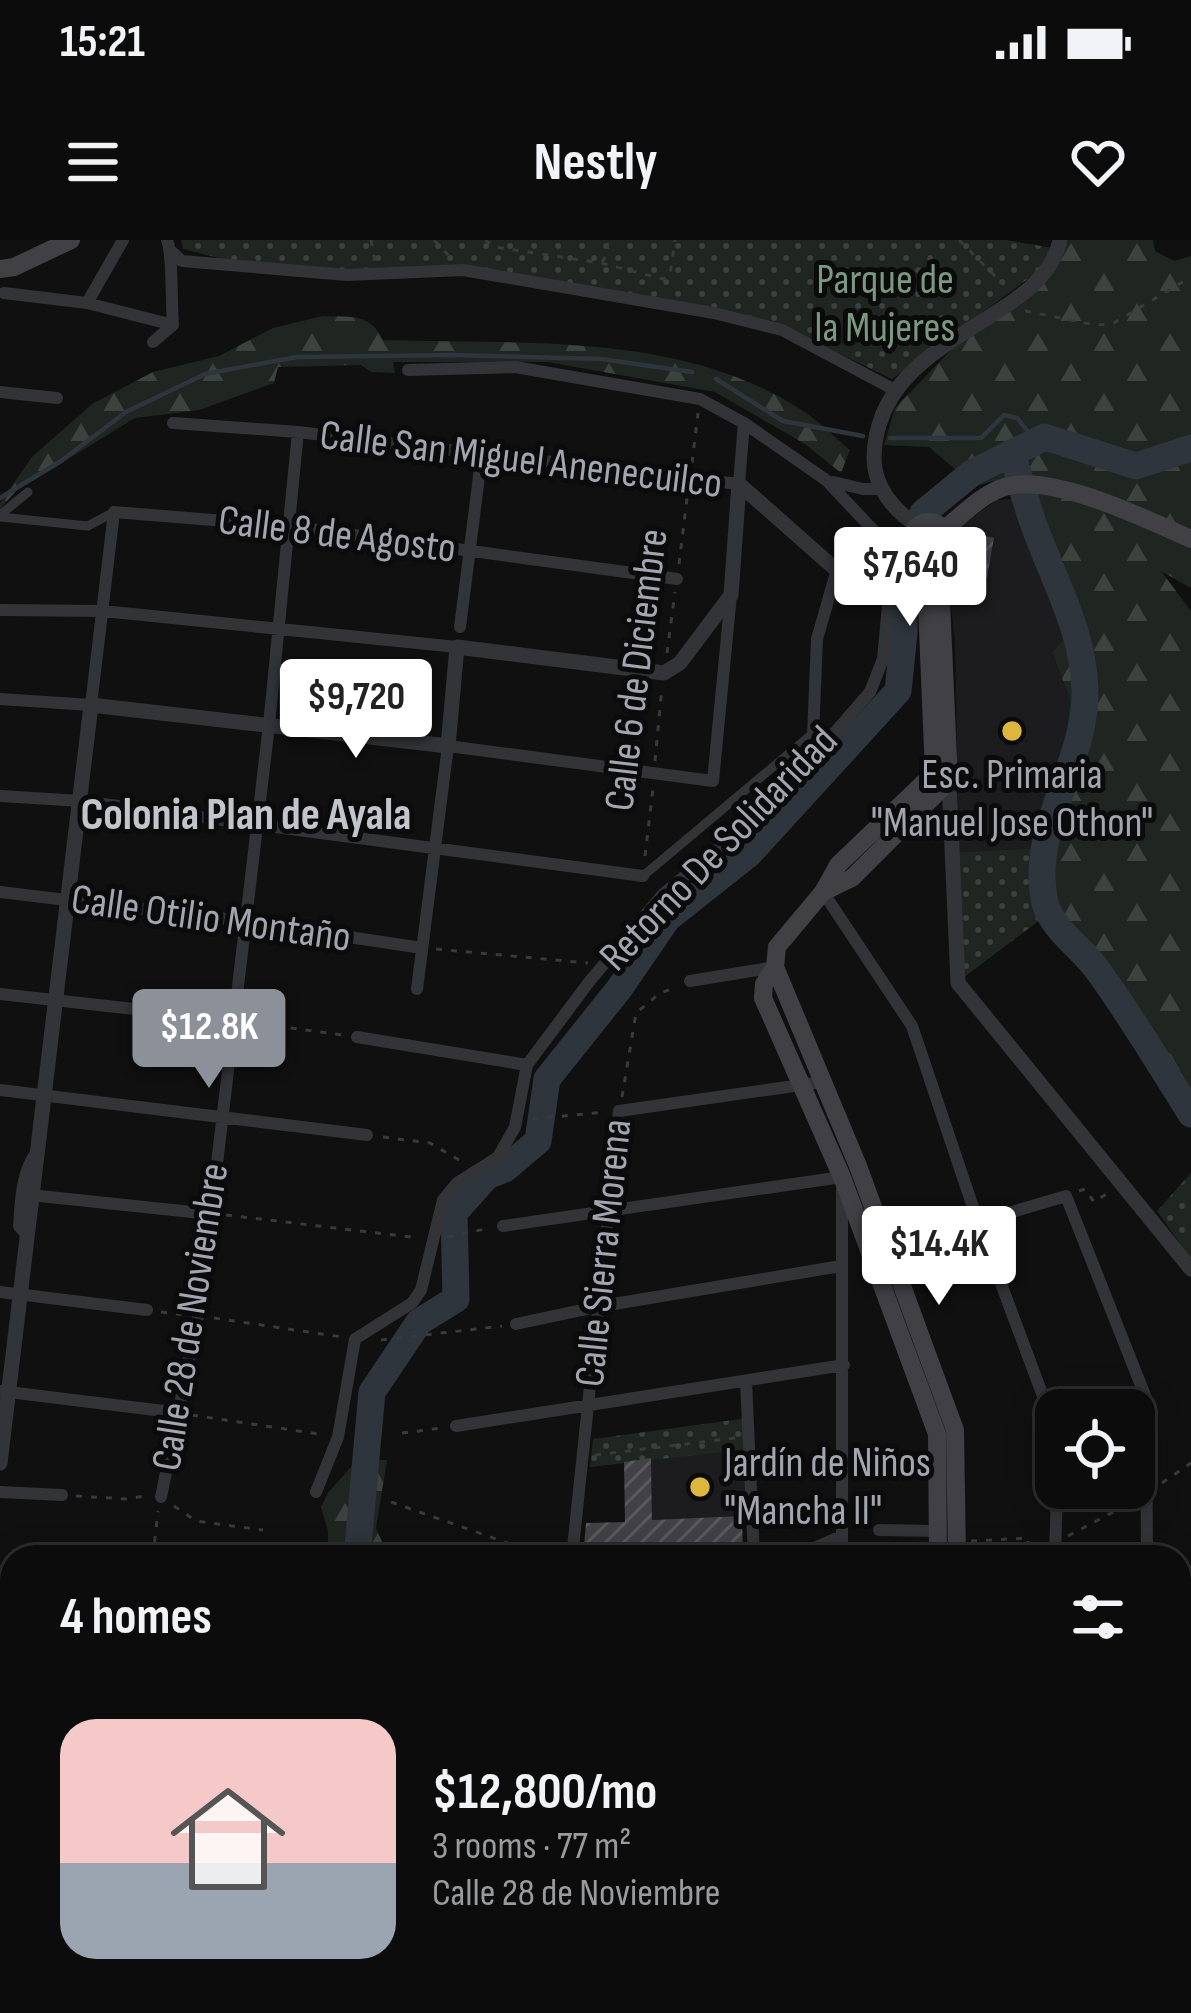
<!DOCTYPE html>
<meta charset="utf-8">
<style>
body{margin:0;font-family:"Sofia Sans Condensed",sans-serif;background:#1a1a1b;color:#f1f3f6;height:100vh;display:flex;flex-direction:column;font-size:45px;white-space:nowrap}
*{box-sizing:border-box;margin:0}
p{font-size:39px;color:#9a9b9d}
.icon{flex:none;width:66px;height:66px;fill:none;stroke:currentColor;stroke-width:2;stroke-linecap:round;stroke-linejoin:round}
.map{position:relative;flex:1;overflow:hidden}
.panel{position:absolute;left:0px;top:1305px;width:1191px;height:468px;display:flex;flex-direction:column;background:#0c0c0d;border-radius:36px 36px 0 0;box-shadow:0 6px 30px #0003,0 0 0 3px #2c2c2e}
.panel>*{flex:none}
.controls{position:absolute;left:1035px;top:1149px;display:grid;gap:24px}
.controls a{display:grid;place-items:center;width:120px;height:120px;border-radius:24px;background:#0c0c0d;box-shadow:0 6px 30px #0003,0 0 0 3px #2c2c2e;font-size:60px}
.price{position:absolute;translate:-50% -102px;padding:0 27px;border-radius:12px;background:#fff;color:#222;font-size:39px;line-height:78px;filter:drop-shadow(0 3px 6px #0008)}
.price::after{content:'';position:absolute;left:50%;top:72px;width:36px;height:27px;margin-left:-18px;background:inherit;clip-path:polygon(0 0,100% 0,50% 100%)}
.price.active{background:#8c9099;color:#fff}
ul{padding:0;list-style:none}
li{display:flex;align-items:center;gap:36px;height:300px;padding:0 60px}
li+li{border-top:3px solid #2c2c2e}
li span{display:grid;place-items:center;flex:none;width:336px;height:240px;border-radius:36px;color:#555}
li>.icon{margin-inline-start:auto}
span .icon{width:144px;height:144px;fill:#fffc;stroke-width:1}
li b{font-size:51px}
h2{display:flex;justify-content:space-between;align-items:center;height:144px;padding:0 60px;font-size:51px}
.status{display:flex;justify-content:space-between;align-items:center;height:84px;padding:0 60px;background:#0c0c0d;direction:ltr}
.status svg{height:33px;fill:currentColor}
header{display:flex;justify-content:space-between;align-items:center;height:156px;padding:0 60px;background:#0c0c0d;font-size:54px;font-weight:700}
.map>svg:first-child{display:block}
</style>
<div class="status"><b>15:21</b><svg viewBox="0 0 49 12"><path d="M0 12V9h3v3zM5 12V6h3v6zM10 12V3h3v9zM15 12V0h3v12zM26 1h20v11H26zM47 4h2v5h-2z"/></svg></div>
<header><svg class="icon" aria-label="menu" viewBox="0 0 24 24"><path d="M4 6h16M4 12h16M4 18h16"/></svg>Nestly<svg class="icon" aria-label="heart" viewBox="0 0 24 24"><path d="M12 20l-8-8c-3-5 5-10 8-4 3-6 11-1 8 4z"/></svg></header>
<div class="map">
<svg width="1191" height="1773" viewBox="0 0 1191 1773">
<defs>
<pattern id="grass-tufts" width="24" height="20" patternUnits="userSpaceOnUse" patternTransform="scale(3)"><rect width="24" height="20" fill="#1f2520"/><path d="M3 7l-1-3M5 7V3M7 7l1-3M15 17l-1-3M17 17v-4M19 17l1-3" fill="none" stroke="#3c423e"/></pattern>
<pattern id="forest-firs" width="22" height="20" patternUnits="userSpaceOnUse" patternTransform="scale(3)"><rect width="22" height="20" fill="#1f2520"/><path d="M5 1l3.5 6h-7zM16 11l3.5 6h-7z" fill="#3c423e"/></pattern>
<pattern id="park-dots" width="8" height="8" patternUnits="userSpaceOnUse" patternTransform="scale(3)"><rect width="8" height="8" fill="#1f2520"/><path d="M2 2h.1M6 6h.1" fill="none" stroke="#3c423e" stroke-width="1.8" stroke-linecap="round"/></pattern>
<pattern id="building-hatch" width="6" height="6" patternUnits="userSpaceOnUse" patternTransform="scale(3)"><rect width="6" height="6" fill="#424246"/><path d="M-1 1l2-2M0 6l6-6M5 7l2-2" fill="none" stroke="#5a5a5e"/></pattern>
</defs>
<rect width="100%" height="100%" fill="#101011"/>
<path fill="#1c1c1e" d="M1014 259 1063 399 1052 414 1070 459 1065 523 1042 608 959 612 955 402 947 327 987 337 994 299 956 289 997 260Z
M749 1209 750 1276 652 1280 651 1218Z
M536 1761H645L639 1773H535Z"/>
<path fill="url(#grass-tufts)" d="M12 1388V1476L0 1472V1401H5Z"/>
<path fill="url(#forest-firs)" d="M1065 0H1153L1155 11 1174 21 1191 16V348L1161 331 1191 371V874L1098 731 1049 673 1045 660 1042 608 1065 523 1070 459 1052 413 1063 399 1014 259 1025 256 1018 235 975 246 929 207 884 205 895 168 951 110 1012 66Z
M323 76C351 77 370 73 383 100 522 105 678 91 800 169 818 180 834 197 850 210L841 233 805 204 715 152 548 122H393L395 133 371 132 361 125 278 127 274 143 199 170 135 178 16 251 0 269V263L32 217 92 164 153 132 219 116 273 88Z
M357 1220H387L376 1288 384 1306 382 1317H328V1291L321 1267 328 1253Z
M266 1761H320L313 1773H259Z"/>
<path fill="url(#park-dots)" d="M181 0H1006L1059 9 1032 36 892 139 793 91 465 26 330 31 231 21 183 9Z
M1042 608 1049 673 963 738 959 612Z
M1191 933V1019L1157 971Z
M748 1178 749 1209 590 1227 593 1199Z
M867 1761H963L966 1773H870Z"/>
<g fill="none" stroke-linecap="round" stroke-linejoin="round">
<path stroke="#2f353c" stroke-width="4.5" d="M716 139 783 181 863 196
M890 198H981L1004 175 1017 178 1036 202
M0 258 61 221 126 172 205 134 297 117 452 115 601 119 692 132"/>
<path stroke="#2f353c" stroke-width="27" d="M1191 208 1136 226 1045 197 1012 213C1021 242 1028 273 1040 301 1059 350 1083 395 1085 449 1087 524 1028 588 1045 663 1051 687 1081 708 1096 728 1130 774 1160 825 1191 874
M923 273 972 233 1012 213
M357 1317 372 1152 419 1082 456 1059 454 973 487 936 505 929 538 901 547 839 619 749 667 679 749 614 898 451 904 393V317
M270 1773 277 1761"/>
</g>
<path fill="url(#building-hatch)" d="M963 291 994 298 987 338 953 328V299Z
M651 1218 652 1280 742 1276 743 1317H583L586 1283 625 1282 624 1222Z"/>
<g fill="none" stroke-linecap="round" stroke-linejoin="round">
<path stroke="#393a3e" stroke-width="3" stroke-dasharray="6 9" stroke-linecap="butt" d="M371 0 375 22
M434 0 449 16
M485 0 495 7 601 23 663 39 670 35 675 0
M959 0 1004 45
M602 22 608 13 607 0
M1025 71 1095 85 1112 84 1191 37
M692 223 698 173
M679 324 688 250
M667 413 675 352
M655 521 662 447
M645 616 653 548
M436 709 588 723
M246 782 343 795
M622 857 636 773 660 753 677 747
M532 879 606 872
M383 897 430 903 464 923
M1079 951 1085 949 1094 962 1108 953
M226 975 419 998
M447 997 490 988
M907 1010 965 987
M161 1072 187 1075
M214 1078 342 1097
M381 1100 502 1086
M192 1175 325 1195
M402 1193 442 1188
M595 1215 735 1198
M1162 1243 1191 1223
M76 1256 127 1259 150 1255
M391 1262 547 1317
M174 1266 196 1281 263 1290
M1068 1296 1134 1261
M971 1301 1028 1298V1306L1043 1305
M131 1317 152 1304
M153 1317 158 1271
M0 1345 12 1348
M372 1761 402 1773
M987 1761 1017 1773
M80 1767 137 1773"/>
<path stroke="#333438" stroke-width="9" d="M0 275 28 252
M0 277 88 286 114 272
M643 636 811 495"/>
<path stroke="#333438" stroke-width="12" d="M172 12 182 21 347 35 463 30 714 73 782 90 893 149
M4 53 87 63 173 85
M87 63 123 0
M153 102 173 85C171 64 173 14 167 0
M0 152 57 158
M173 183 298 192 739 244 744 183
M833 242 863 249H883
M0 370 103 371 457 407
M460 387 482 213
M0 459 91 465 114 272 288 286 677 339
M812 519 817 399 836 333
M0 556 81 561 643 636
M0 652 243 681 422 708
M823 652 912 786 978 982 1056 1191
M690 741 775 727
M417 749 448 506 713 541 731 355
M0 754 232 780
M357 797 527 825
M0 850 367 895
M30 955 211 974
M978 982 1066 956 1146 1158 1147 1317
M503 986 842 937V1317
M26 994 19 986C21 960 21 934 36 913
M0 1052 147 1070
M516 1084 596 1067 841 1026
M746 1141 754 1317
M0 1151 180 1173
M456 1186 844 1125
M0 1252 62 1255
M316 1252 338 1197 355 1099 412 1063 421 1050 443 960 457 943 498 917 515 887 527 825 589 742 663 654 739 591 812 519 870 452 883 419 893 311 826 240 744 183 700 159 515 127 408 130
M161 1257 198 1076 211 974 269 485 298 192
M879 1290 938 1291
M876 1309 938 1308
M572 1317 619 871 822 842
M793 1317 842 1296
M1055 1317 1057 1248
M0 1564H12
M1179 1570 1191 1572
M0 1661 12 1662
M1179 1712 1191 1687
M0 1760 66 1765
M763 1761 771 1773
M862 1761 866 1773
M968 1761 970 1773
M522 1773 524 1761
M682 1773 690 1761
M1060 1773 1065 1761
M1150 1773 1155 1761"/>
<path stroke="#333438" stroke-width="15" d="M739 244 842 335 911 302
M918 286C894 271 874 247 874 218 876 93 1043 86 1060 0
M942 537 949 541 958 743 1191 1029
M0 1223 91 465 448 506 457 407 664 433 680 423 731 355 739 244
M808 1773 816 1761"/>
<path stroke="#404045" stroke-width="18" d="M0 29 14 27 71 0
M911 300a18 18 0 1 1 36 0a18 18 0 1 1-36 0Z
M945 289C963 274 984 252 1008 246 1056 235 1146 279 1191 299
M925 319 934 533 838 625 823 652 777 707 775 727 764 744 763 758 842 937 937 1194 938 1317
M823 652 852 638 949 541 939 316
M775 727 858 926 955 1190 957 1317"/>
</g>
<g fill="#dcb63d" stroke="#0b0b0c" stroke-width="4.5">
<circle cx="1012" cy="491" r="12"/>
<circle cx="700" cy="1247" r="12"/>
</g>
<g text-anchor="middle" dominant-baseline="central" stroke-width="10" stroke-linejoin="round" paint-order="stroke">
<g font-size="42" fill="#7b9980" stroke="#0b0b0c">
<text x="885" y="40">Parque de<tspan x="885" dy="48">la Mujeres</tspan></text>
</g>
<g font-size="42" fill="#a3a5b0" stroke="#0b0b0c">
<text transform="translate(521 220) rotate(7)">Calle San Miguel Anenecuilco</text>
<text transform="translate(337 295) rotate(7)">Calle 8 de Agosto</text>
<text transform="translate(637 430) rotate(-83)">Calle 6 de Diciembre</text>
<text transform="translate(719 609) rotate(-46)">Retorno De Solidaridad</text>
<text transform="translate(211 679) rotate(8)">Calle Otilio Montaño</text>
<text transform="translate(604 1013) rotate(-84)">Calle Sierra Morena</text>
<text transform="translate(191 1077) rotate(-81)">Calle 28 de Noviembre</text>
</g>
<g font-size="42" fill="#a3a5b0" stroke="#0b0b0c">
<text x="1012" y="535">Esc. Primaria<tspan x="1012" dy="48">"Manuel Jose Othon"</tspan></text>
<text x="724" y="1223" text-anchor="start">Jardín de Niños<tspan x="724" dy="48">"Mancha II"</tspan></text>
</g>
<g font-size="45" font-weight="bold" fill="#c3c5cd" stroke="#0b0b0c">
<text x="246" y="575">Colonia Plan de Ayala</text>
</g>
</g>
</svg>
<div class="controls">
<a><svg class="icon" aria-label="locate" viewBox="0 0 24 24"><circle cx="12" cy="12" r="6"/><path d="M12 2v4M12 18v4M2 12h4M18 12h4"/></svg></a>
</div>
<b class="price" style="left:910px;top:389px">$7,640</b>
<b class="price" style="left:356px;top:521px">$9,720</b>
<b class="price active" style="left:209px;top:851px">$12.8K</b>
<b class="price" style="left:939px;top:1068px">$14.4K</b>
<section class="panel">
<h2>4 homes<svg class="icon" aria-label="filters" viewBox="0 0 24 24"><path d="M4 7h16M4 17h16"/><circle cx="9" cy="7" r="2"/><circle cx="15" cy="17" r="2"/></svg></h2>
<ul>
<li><span style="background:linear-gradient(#f6c9c9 60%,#9aa5b1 0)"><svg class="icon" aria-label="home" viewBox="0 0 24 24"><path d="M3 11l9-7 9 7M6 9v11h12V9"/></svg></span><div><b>$12,800/mo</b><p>3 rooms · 77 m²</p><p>Calle 28 de Noviembre</p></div></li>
</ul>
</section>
</div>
